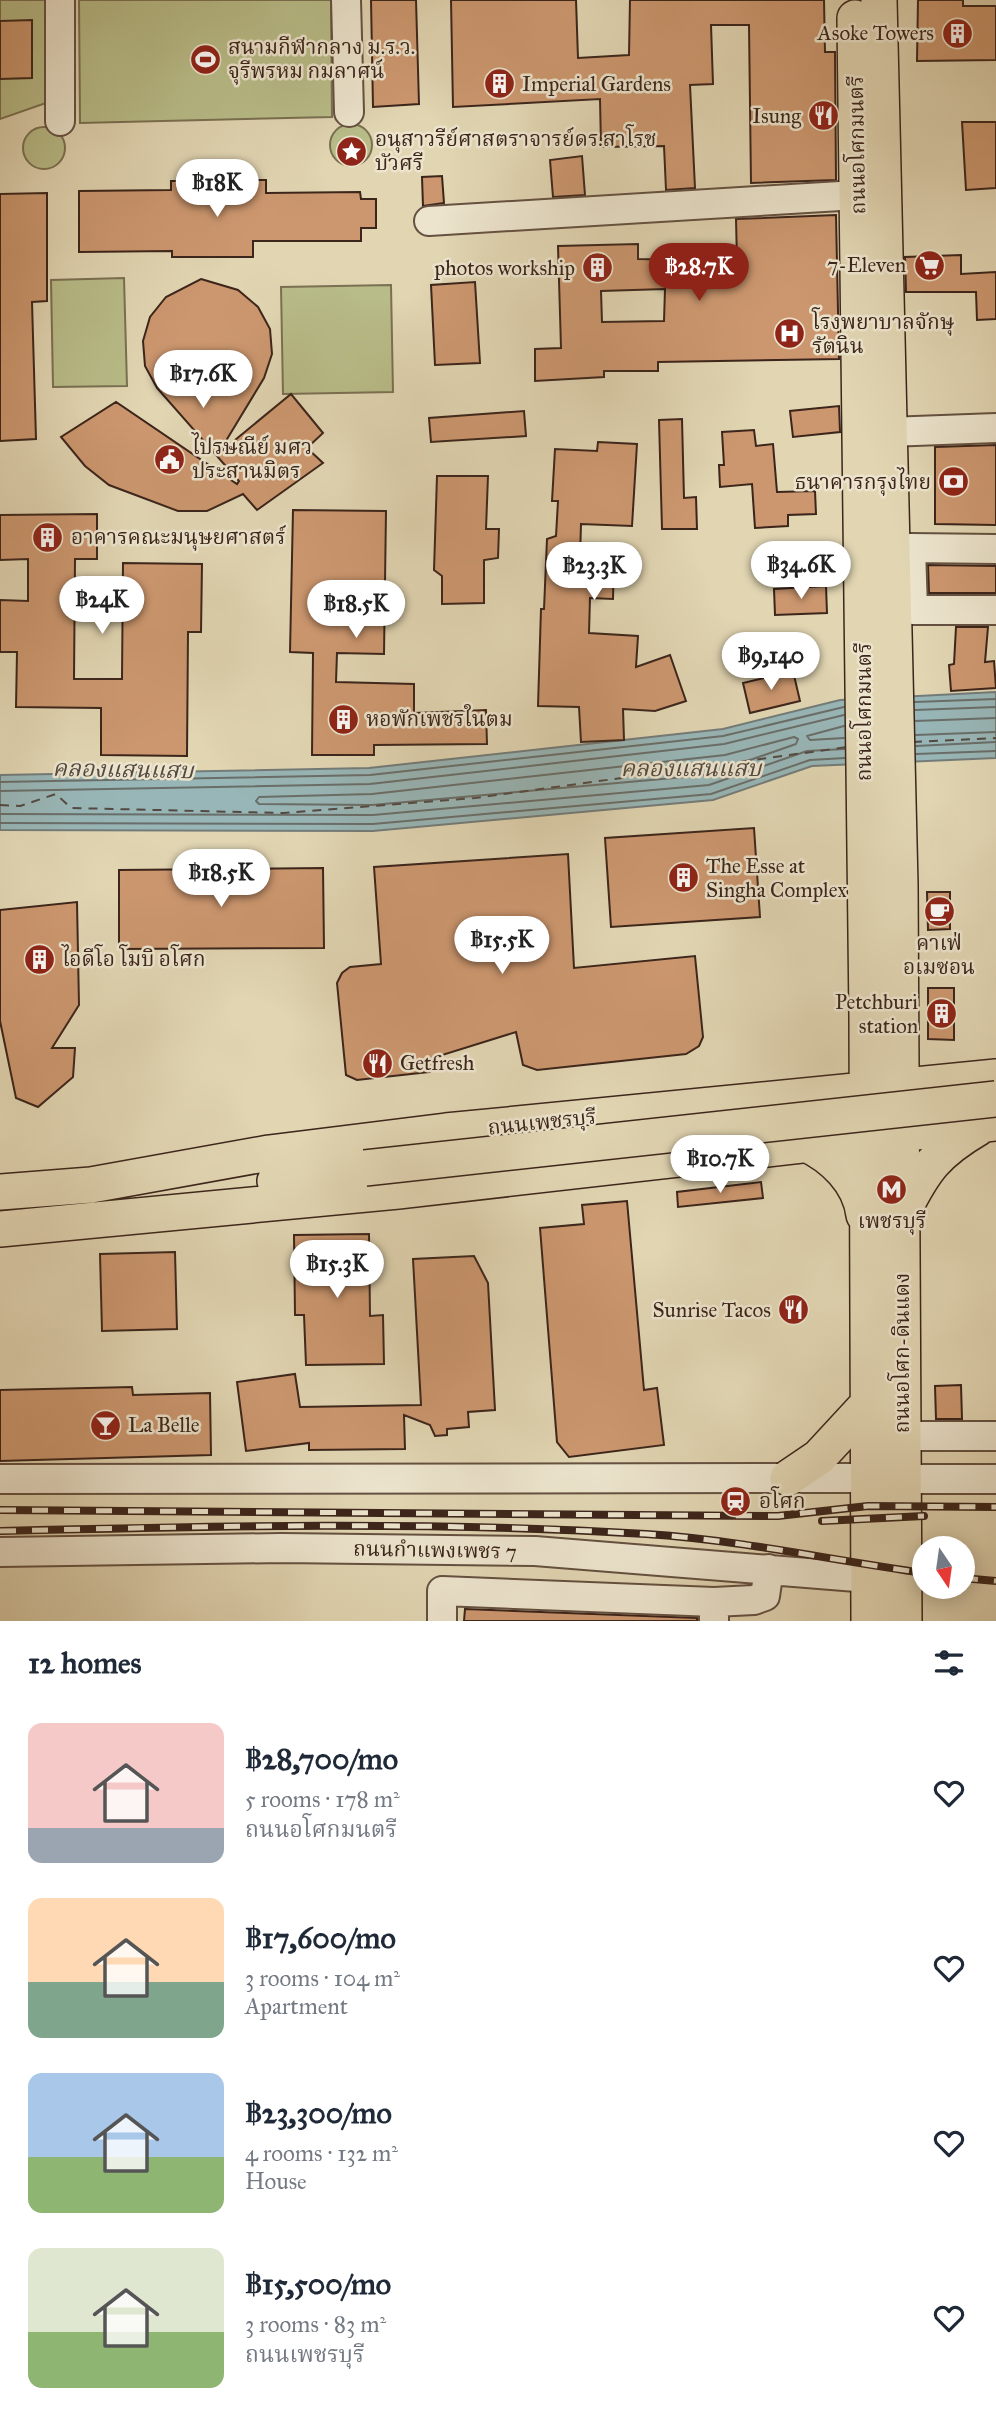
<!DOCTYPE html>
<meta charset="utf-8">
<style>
body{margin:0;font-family:"IM FELL Great Primer","Noto Serif Thai",serif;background:#f2f2f3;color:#1f2937;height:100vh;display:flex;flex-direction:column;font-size:26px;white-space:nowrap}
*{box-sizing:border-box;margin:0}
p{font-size:23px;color:#747a83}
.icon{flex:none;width:38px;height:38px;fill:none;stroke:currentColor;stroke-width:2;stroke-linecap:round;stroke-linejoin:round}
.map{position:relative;height:1621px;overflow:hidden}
.panel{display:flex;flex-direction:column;background:#fff;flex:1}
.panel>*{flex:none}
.needle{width:46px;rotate:167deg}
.controls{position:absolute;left:912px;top:1536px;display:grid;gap:14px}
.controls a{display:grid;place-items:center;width:63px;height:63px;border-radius:50%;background:#fff;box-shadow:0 4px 18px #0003;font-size:35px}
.price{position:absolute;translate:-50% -60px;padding:0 16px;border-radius:24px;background:#fff;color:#222;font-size:23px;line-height:46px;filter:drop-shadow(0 2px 4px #0008)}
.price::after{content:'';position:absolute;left:50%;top:42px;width:21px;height:16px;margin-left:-10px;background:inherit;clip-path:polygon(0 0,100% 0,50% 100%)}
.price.on{background:#8f2418;color:#fff}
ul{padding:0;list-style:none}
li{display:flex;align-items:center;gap:21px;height:175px;padding:0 28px}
li span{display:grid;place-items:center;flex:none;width:196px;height:140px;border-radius:14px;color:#555}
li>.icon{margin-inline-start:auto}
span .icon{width:84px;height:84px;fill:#fffc;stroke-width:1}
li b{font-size:30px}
h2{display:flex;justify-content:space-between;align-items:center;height:84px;padding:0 28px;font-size:30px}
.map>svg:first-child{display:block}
</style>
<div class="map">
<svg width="996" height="1621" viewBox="0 0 996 1621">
<rect width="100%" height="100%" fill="#e1d5b2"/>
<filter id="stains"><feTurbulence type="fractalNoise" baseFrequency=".00286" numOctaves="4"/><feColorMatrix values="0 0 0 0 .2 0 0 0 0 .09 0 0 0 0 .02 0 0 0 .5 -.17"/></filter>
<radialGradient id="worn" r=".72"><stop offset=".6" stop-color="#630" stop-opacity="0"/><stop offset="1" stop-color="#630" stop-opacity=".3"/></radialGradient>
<path fill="#b8bc88" stroke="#7a7052" stroke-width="2" d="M0 0H47L46 103 0 119Z
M79 0H331L332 117 80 123Z
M330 145a21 21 0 1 1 42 0a21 21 0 1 1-42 0Z
M23 148a21 21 0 1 1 42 0a21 21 0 1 1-42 0Z
M124 278 127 386 53 387 51 280Z
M391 285 393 392 283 394 281 287Z"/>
<path fill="#98b6b7" stroke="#737c79" stroke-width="2" d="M996 692V758L812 766 713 800 373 831 0 830V775L369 768 723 729 840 700Z"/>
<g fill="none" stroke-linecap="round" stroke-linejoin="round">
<path stroke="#6a6e69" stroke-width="2" d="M915 702 996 699
M915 710 996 707
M915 721 996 718
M844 726 807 736 810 740 844 738
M916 735 996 732
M794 737 798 739 796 744 707 775 372 805 259 804 256 801 259 797 372 794 725 755Z
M916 746 996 742
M916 754 996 751
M0 782 370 775 723 736 844 707
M0 791 370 784 724 744 844 715
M0 814 373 815 709 785 807 751 845 749
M0 823 373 824 711 794 810 760 845 758"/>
<path stroke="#534942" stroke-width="2" stroke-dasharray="9 7" stroke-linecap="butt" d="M913 742 996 738
M0 805 20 806 56 794 71 808 284 813 475 798 848 747"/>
</g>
<path fill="#cc976f" stroke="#3c251b" stroke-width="2" fill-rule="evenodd" d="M371 0H416L419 104 373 107Z
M451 0H576L578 58 629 55 630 0H824L825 52H835L836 180 751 183 749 25H711L713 84 690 85 695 188 666 190 664 146 601 147 600 99 453 107Z
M918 0H963V6H996V60L917 61Z
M32 20V78L0 79V21Z
M962 122H996V188L966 190Z
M582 156 585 195 553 197 550 160Z
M442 176 444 203 423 206 422 177Z
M238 180H266V193L360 192 361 199H376V228H361V241H253V257H172V251L79 252V191L171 190V181H208V190H238Z
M47 193V301L32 302 36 439 0 441V194Z
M836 215 839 359 658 362V371H604V377L535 381V349L561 348 558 246 638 244V259L737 261 736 219ZM665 289 664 321 602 322 601 291Z
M961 255V274L996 272V319L977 320 976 292H906L905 257Z
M201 279 238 290 258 307 270 329 272 354 264 378 218 454 291 394 323 433 307 448 323 463 257 510 243 494 207 511H178L109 485 85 466 61 437 116 402 237 484 239 481 157 388 145 366 143 341 150 317 166 297Z
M475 282 480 363 435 365 431 285Z
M839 406 840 432 793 437 790 411Z
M524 411 526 436 431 442 429 418Z
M682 419 684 498 696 497 697 529H662L659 420Z
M754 430 756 446 773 444 777 492 815 491 816 514 788 515V526L755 528 752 484 720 487 719 465H724L722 432Z
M598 442 637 444 632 526 581 524 580 557 614 558 613 599 590 598 589 633 638 636 636 667 670 655 686 701 655 711 623 709 624 740 581 742 579 707 538 706 541 609H544L547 539 556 536 558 501H552L555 449 597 451Z
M996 445V525L935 524V447Z
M437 476H488L486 529H499L498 558 484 560V603L442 604V576L434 570Z
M293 510 386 511 384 654 337 653 336 682 414 684V713L486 710 487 744 374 745V755H312L313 653 290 652Z
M97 514V559H75L74 679H122L123 563 202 564 201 632H188L187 756 101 755V708L16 707 17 652H0V600L28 601V559L0 560V515Z
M928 565 996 566V593H929Z
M826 586 827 613 775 615 774 589Z
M956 627H988L985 662 994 661 996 688 951 691 949 665 954 664Z
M793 671 800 701 750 713 743 683Z
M754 828 760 917 611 927 605 838Z
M568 854 574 968 695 956 703 1037 699 1046 686 1054 537 1070 523 1065 516 1032 442 1055 436 1068 429 1072 357 1080 346 1075 337 983 342 973 350 967 381 964 374 867Z
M323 868 324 948 119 949V870Z
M927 892H950V929L928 930Z
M77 902 79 1005 52 1048H75L73 1077 38 1107 16 1098 0 1021V910Z
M928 988H954V1040L928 1039Z
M761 1182 763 1198 678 1207 677 1192Z
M627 1201 644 1390 657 1388 664 1445 569 1457 557 1442 540 1228 584 1224 582 1205Z
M369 1234 370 1316 383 1315 384 1364 306 1365 304 1315H295L294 1235Z
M175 1252 177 1329 102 1331 100 1254Z
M474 1256 488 1283 495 1410 468 1412 469 1427 447 1429V1435L435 1436 430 1425 404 1415 405 1449 309 1450V1443L246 1451 237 1382 295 1374 300 1407 421 1405 413 1259Z
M961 1385 962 1419H936L935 1386Z
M132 1387 133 1395 210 1393 211 1455 0 1461V1390Z
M465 1609 697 1618V1621H464Z"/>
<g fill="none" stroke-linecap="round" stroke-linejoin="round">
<defs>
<path id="minor" d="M346 0 349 112
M60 121V0
M429 221 857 195
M888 432 996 428
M891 548H911L913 610H996
M911 548 996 549
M902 1436H996
M0 1479 867 1478
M902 1479H996
M0 1552 281 1548 535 1551 869 1578
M442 1621V1591L714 1602
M714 1621V1602L754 1600 765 1596 769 1569"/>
<path id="major" d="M879 0 900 885 904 1621
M855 18 867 1017 869 1621
M804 1143C833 1156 860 1182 864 1215
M275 1181 365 1168
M0 1192 91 1185 269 1153 446 1131 996 1077
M903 1212C924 1169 937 1152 978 1128
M0 1229 398 1191 996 1123
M788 1478 819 1457 868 1404"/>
</defs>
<use href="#minor" stroke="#655141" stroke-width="32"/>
<use href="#major" stroke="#3c251b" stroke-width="38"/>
<use href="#minor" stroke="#ece4cd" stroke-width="28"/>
<use href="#major" stroke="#e1d5b2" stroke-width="35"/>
<defs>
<path id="rail" d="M0 1510 778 1516 868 1506 996 1507
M822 1521 924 1516
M0 1531C216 1526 431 1521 646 1534 740 1540 831 1560 924 1573
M962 1578 996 1581"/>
</defs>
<use href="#rail" stroke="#3c251b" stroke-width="8"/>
<use href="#rail" stroke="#ece4cd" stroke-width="5" stroke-dasharray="16" stroke-linecap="butt"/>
<defs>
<path id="major-bridge" d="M365 1168 996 1099"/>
</defs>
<use href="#major-bridge" stroke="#3c251b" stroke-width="38" stroke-linecap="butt"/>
<use href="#major-bridge" stroke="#e1d5b2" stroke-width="35"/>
</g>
<defs>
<symbol id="building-disc" viewBox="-11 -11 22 22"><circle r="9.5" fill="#8f2418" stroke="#ece4cd"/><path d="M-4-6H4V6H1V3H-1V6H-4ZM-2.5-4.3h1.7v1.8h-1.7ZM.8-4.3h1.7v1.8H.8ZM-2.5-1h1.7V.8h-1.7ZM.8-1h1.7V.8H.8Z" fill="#fff"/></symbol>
<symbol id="stadium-disc" viewBox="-11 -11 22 22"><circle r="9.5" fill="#8f2418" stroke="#ece4cd"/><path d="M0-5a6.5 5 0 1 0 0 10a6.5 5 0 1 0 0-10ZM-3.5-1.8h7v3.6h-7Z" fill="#fff"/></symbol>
<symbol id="restaurant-disc" viewBox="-11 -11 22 22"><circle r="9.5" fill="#8f2418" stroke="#ece4cd"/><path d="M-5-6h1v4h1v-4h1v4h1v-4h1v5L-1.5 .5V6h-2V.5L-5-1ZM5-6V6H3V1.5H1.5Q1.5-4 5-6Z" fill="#fff"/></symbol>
<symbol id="sight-disc" viewBox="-11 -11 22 22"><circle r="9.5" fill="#8f2418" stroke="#ece4cd"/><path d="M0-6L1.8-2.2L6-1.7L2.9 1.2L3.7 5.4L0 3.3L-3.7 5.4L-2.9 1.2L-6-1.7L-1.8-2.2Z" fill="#fff"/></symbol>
<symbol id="supermarket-disc" viewBox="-11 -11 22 22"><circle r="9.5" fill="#8f2418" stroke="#ece4cd"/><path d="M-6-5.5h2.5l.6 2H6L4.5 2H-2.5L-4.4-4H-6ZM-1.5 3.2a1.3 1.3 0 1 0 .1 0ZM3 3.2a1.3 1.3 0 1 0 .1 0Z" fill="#fff"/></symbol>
<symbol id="hospital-disc" viewBox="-11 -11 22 22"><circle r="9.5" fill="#8f2418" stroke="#ece4cd"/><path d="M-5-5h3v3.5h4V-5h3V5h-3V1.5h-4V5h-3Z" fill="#fff"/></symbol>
<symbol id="civic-disc" viewBox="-11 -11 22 22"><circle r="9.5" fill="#8f2418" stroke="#ece4cd"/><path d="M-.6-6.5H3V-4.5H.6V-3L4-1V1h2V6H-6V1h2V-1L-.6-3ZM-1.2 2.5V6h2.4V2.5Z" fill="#fff"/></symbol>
<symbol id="bank-disc" viewBox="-11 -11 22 22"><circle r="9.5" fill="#8f2418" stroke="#ece4cd"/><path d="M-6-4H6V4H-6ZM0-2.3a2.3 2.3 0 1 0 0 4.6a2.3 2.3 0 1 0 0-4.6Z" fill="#fff"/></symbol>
<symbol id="cafe-disc" viewBox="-11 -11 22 22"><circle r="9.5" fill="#8f2418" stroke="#ece4cd"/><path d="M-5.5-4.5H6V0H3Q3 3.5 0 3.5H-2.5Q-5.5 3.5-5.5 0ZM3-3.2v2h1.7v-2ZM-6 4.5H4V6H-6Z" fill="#fff"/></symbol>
<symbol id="metro-disc" viewBox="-11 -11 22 22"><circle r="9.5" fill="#8f2418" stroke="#ece4cd"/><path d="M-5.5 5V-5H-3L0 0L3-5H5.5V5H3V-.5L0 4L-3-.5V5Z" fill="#fff"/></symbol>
<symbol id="bar-disc" viewBox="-11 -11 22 22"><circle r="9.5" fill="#8f2418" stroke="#ece4cd"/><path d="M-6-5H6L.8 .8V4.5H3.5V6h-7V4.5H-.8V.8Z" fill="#fff"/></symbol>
<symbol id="station-disc" viewBox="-11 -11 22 22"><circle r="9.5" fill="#8f2418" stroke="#ece4cd"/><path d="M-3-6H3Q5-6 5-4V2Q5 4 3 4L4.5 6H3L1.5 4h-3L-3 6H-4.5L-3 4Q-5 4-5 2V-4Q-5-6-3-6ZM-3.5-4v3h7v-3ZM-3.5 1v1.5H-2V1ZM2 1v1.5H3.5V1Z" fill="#fff"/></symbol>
</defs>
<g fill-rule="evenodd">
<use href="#building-disc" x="940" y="16" width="35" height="35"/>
<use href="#stadium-disc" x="188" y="42" width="35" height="35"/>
<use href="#building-disc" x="482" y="66" width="35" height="35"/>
<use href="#restaurant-disc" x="806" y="98" width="35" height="35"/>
<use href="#sight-disc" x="334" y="134" width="35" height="35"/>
<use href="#supermarket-disc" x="912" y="248" width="35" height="35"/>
<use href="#building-disc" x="580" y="250" width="35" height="35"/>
<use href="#hospital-disc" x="772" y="316" width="35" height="35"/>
<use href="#civic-disc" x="152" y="442" width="35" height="35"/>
<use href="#bank-disc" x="936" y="464" width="35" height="35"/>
<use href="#building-disc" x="30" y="520" width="35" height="35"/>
<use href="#building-disc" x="326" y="702" width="35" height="35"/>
<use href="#building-disc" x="666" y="860" width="35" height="35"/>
<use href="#cafe-disc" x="922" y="894" width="35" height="35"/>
<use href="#building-disc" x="22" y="942" width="35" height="35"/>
<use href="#building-disc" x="924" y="996" width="35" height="35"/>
<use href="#restaurant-disc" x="360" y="1046" width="35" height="35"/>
<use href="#metro-disc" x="874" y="1172" width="35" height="35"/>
<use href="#restaurant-disc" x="776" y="1292" width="35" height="35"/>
<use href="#bar-disc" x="88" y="1408" width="35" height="35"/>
<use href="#station-disc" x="718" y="1484" width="35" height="35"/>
</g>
<g text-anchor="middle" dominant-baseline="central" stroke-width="5" stroke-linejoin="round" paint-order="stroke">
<g font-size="21" fill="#3c251b" stroke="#ece4cd" text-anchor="start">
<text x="934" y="33" text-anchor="end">Asoke Towers</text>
<text x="228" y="47">สนามกีฬากลาง ม.ร.ว.<tspan x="228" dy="24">จุรีพรหม กมลาศน์</tspan></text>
<text x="522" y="84">Imperial Gardens</text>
<text x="801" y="116" text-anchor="end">Isung</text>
<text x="375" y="139">อนุสาวรีย์ศาสตราจารย์ดร.สาโรช<tspan x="375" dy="24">บัวศรี</tspan></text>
<text x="906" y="265" text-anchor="end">7-Eleven</text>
<text x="575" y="268" text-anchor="end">photos workship</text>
<text x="812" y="322">โรงพยาบาลจักษุ<tspan x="812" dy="24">รัตนิน</tspan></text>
<text x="192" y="447">ไปรษณีย์ มศว<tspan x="192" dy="24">ประสานมิตร</tspan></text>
<text x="931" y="482" text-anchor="end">ธนาคารกรุงไทย</text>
<text x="71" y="537">อาคารคณะมนุษยศาสตร์</text>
<text x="366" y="719">หอพักเพชรในตม</text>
<text x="706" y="866">The Esse at<tspan x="706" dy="24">Singha Complex</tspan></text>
<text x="939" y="943" text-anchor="middle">คาเฟ่<tspan x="939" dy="24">อเมซอน</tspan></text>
<text x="62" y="959">ไอดีโอ โมบิ อโศก</text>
<text x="918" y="1002" text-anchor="end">Petchburi<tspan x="918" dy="24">station</tspan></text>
<text x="400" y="1063">Getfresh</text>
<text x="892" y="1221" text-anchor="middle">เพชรบุรี</text>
<text x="771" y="1310" text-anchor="end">Sunrise Tacos</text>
<text x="128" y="1425">La Belle</text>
<text x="759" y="1501">อโศก</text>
</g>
<g font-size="21" fill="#3c251b" stroke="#ece4cd">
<text transform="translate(857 145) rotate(-91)">ถนนอโศกมนตรี</text>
<text transform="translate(864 712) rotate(-90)">ถนนอโศกมนตรี</text>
<text transform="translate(542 1122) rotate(-6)">ถนนเพชรบุรี</text>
<text transform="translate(902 1353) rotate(-90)">ถนนอโศก-ดินแดง</text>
<text transform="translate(435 1550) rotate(1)">ถนนกำแพงเพชร 7</text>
</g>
<g font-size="23" font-style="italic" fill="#534942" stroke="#ece4cd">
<text x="691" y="768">คลองแสนแสบ</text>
<text transform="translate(123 769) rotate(1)">คลองแสนแสบ</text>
</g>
</g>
<rect width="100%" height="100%" filter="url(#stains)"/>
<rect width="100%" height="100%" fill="url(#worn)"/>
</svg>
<div class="controls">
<a><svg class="needle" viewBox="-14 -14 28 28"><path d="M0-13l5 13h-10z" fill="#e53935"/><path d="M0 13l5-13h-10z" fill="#747a83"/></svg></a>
</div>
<b class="price" style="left:217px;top:219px">฿18K</b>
<b class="price on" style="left:699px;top:303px">฿28.7K</b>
<b class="price" style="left:203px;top:410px">฿17.6K</b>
<b class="price" style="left:801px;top:601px">฿34.6K</b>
<b class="price" style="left:594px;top:602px">฿23.3K</b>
<b class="price" style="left:102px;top:636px">฿24K</b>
<b class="price" style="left:356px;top:640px">฿18.5K</b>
<b class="price" style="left:771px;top:692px">฿9,140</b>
<b class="price" style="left:221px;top:909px">฿18.5K</b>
<b class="price" style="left:502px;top:976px">฿15.5K</b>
<b class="price" style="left:720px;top:1195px">฿10.7K</b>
<b class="price" style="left:337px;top:1300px">฿15.3K</b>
</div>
<section class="panel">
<h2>12 homes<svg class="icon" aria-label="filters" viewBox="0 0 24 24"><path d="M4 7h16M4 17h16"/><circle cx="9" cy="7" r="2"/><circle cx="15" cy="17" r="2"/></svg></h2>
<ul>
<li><span style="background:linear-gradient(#f6c9c9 75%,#9aa5b1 0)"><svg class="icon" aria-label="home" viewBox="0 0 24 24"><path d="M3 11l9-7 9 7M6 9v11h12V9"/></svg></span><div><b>฿28,700/mo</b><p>5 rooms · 178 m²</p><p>ถนนอโศกมนตรี</p></div><svg class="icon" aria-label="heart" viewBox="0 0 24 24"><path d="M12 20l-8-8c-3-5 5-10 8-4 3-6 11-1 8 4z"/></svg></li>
<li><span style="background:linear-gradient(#ffd9b3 60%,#7fa58c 0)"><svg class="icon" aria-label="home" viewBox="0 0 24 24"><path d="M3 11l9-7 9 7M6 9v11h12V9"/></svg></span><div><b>฿17,600/mo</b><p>3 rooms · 104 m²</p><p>Apartment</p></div><svg class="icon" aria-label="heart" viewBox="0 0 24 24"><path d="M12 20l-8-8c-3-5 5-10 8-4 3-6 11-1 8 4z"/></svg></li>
<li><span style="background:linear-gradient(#a9c7e8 60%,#8fb573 0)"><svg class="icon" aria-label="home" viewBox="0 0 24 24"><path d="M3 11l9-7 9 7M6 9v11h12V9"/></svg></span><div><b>฿23,300/mo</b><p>4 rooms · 132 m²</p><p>House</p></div><svg class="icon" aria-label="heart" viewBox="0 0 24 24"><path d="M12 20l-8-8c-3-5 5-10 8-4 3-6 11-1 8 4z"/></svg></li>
<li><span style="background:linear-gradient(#dfe7d0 60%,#8fb573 0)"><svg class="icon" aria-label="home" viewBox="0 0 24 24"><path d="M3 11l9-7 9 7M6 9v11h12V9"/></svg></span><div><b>฿15,500/mo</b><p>3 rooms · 83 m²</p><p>ถนนเพชรบุรี</p></div><svg class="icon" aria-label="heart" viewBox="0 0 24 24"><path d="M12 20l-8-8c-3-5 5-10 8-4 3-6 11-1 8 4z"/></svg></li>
</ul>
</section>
